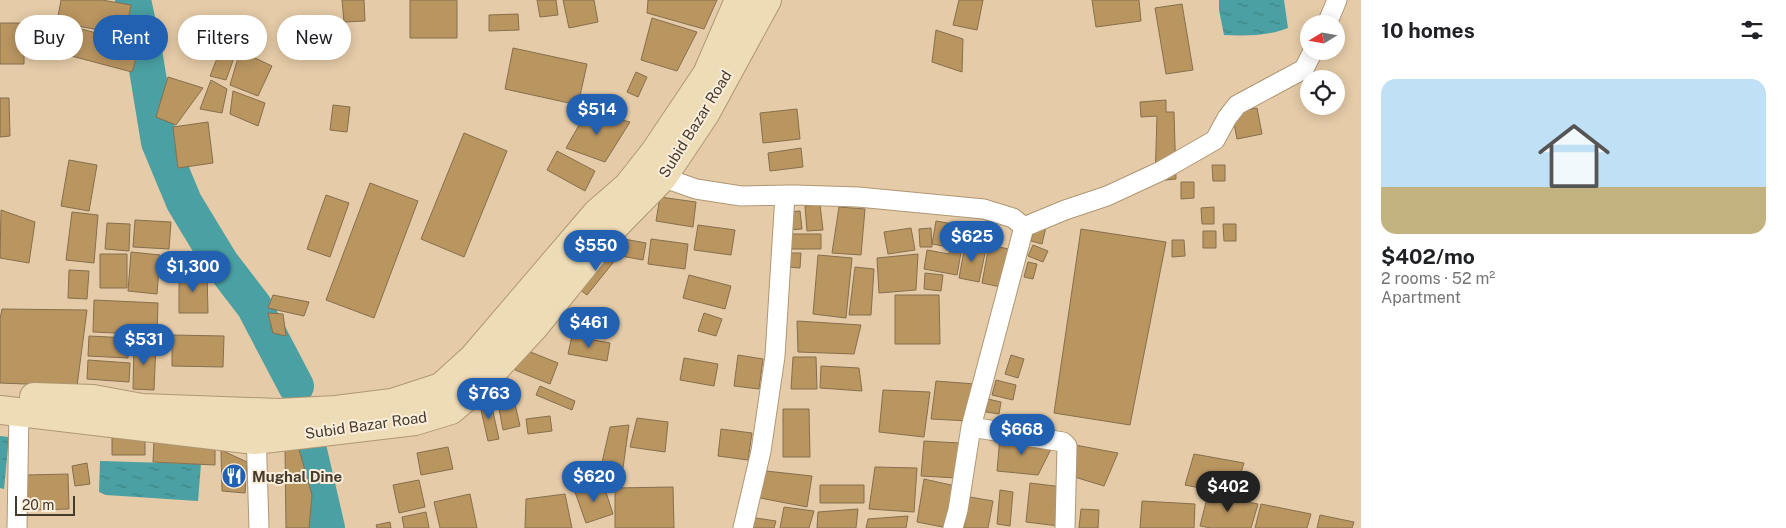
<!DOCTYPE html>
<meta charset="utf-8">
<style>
body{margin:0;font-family:"Public Sans",sans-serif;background:#f2f2f2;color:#202124;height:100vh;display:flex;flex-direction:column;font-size:19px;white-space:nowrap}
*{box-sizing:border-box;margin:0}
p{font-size:16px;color:#757577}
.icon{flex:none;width:28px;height:28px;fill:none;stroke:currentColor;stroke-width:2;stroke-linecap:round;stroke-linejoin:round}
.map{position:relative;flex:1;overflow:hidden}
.details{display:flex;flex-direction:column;background:#fff;width:425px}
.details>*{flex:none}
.hud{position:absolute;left:15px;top:15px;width:475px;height:45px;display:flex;gap:10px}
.needle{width:32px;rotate:259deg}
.controls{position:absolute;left:1300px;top:15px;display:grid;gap:10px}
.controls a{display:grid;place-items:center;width:45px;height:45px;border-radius:50%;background:#fff;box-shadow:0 2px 12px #0003;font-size:25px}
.scale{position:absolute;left:15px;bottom:12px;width:60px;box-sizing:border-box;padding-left:5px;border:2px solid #453b2c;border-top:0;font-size:14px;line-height:18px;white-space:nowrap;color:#453b2c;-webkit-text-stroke:4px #fbeedc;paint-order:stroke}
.price{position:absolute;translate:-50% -42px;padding:0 11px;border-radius:18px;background:#2260b2;color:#fff;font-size:16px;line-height:32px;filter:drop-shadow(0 1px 2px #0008)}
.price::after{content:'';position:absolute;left:50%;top:30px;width:15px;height:11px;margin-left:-8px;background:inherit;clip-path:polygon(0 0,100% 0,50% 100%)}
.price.active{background:#222;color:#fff}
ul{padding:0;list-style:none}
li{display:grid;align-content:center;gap:10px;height:265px;padding:0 20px}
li+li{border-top:1px solid #e0e0e0}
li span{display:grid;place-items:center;height:155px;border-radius:15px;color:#555}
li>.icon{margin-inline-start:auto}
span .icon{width:90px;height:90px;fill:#fffc;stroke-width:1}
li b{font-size:21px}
h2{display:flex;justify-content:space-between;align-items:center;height:60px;padding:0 20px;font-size:21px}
.pill{padding:0 18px;border-radius:22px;background:#fff;box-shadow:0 2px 12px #0003;font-size:18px;line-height:45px}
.pill.active{background:#2260b2;color:#fff}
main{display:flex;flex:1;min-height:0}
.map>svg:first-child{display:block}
</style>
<main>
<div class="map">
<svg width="1361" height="528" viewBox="0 0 1361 528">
<defs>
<pattern id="water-ripples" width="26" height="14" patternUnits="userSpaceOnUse" patternTransform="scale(1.25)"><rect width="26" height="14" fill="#4aa0a2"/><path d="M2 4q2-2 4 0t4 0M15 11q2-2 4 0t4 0" fill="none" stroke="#3f8484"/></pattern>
</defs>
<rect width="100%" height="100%" fill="#e5cba7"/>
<path fill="url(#water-ripples)" d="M1219 0H1284L1288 28C1268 36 1245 36 1224 35L1219 10Z
M0 436 9 437 4 489 0 488Z
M100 461 201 464 198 501 106 495 99 492Z"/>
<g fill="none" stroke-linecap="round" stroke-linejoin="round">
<path stroke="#4aa0a2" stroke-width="36" d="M133 0 144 51 159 142 184 202 221 263 254 306 296 386
M308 446 327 528"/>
</g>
<path fill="#b99560" stroke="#866f4e" d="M61 0H102L131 5 125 35 57 22Z
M342 0H364L365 21 344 22Z
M410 0H457V38H410Z
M537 0H556L558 15 540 17Z
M563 0H594L598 22 569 28Z
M648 0H717L704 29 647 13Z
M959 0H983L977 30 953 25Z
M1092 0H1139L1141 21 1096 27Z
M1182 4 1193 70 1166 74 1155 8Z
M518 14 519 30 489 31V15Z
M652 18 697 32 677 71 641 60Z
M0 23H24V64H0Z
M67 25 140 45 132 72 60 53Z
M936 30 963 39 962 72 932 62Z
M513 48 587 64 578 105 505 89Z
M220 51 235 55 226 80 210 76Z
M240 51 272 66 258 96 230 85Z
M636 72 647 77 638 97 627 92Z
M168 77 203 88 176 125 156 117Z
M211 80 227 89 222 113 200 109Z
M233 91 265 103 258 126 230 114Z
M0 98H9L10 136 0 137Z
M1166 100V112H1174L1176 179 1155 181 1157 116 1141 117 1140 102Z
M333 105 350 107 347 132 330 130Z
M1257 108 1262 134 1237 139 1232 113Z
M797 109 800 139 763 143 760 113Z
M587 111 630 122 605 162 566 148Z
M208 122 213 163 178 168 173 127Z
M464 133 507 151 464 257 421 239Z
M801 148 803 167 770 171 768 153Z
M557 151 595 171 585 191 547 170Z
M69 160 97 165 89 211 61 206Z
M1212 165H1225V181H1213Z
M1181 182H1194V198L1181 199Z
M370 183 418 201 374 318 326 300Z
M326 195 349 203 330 257 307 249Z
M660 197 696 202 693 227 656 221Z
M820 205 823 230 807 231 805 206Z
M839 207 865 209 861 255 832 253Z
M1214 207V224H1202L1201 208Z
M1 210 35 222 29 263 0 258Z
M800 211 802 229 788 230 787 212Z
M72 212 98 215 94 263 66 260Z
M135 220 171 222 169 249 133 247Z
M936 221 953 224 949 247 932 244Z
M107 223 130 224 129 251 105 249Z
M1223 224H1236V241H1224Z
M698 225 735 230 731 255 694 250Z
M1034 225 1046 227 1042 244 1031 241Z
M911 228 915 250 888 254 884 232Z
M931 228 932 247H920L919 229Z
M1081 229 1166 242 1130 425 1054 413Z
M1203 231H1216V248H1203Z
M788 234H821V249H788Z
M953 234 964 236 957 275 924 269 927 250 949 254Z
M624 239 646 243 643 260 621 256Z
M651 239 688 244 685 269 648 264Z
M1172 240H1184L1185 256 1172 257Z
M965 245 986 249 979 282 959 278Z
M989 245 1009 249 1001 287 982 283Z
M1033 245 1048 251 1043 262 1028 256Z
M604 249 616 259 587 295 575 286Z
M131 252 160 255 157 294 128 291Z
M786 253H801L800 268 786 267Z
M100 254H127V288H100Z
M918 254 916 290 879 293 877 258Z
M818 255 852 258 846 318 813 314Z
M1028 262 1037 264 1033 279 1024 277Z
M855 267 874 269 871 315H849Z
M69 270 89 271 87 299 68 298Z
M179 273H207L208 313H179Z
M925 273 943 275 941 291 924 289Z
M689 275 731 286 725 309 683 298Z
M273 295 309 302 304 316 268 308Z
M895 295H939L940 344H895Z
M94 300 158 303 157 335 93 332Z
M2 309 87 310 77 386 0 383V319Z
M579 309 611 318 605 339 573 329Z
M268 313 283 314 286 336 273 333Z
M704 313 722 319 716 336 698 331Z
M797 321 861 325 854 354 798 352Z
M172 335 224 336 223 367 172 366Z
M89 336 129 338 128 358 88 356Z
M572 336 610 343 607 361 568 354Z
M134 342 156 343 154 390 133 389Z
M523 349 558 363 550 384 515 370Z
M738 355 763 359 759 389 734 386Z
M1011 355 1024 359 1018 378 1005 374Z
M793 357H816L817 389H791Z
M684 358 718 364 714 386 680 380Z
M88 360 130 363 129 382 87 379Z
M821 366 859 368 862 391 820 388Z
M996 380 1016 385 1013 400 992 395Z
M936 381 975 384 970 421 931 419Z
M540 386 575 401 572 410 536 395Z
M883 390 930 392 924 437 879 432Z
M513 395 520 426 503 430 497 398Z
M490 398 499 439 488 441 479 401Z
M988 399 1001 402 999 414 986 412Z
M783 409H809L810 457H783Z
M550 416 552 431 528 434 526 419Z
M637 418 668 422 665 452 630 447Z
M629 425 623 468 601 467 610 427Z
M721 429 752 433 748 460 718 456Z
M112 435 145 436V455H112Z
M1000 437 1053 445 1038 475 997 471Z
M154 440 215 443V465L153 462Z
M924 441 959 443 957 478 921 476Z
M1075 445 1118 453 1104 486 1068 475Z
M298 446 312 495 309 528H286L285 447Z
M448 447 453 469 421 475 417 453Z
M221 450 247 462 245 493 222 491Z
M1194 454 1244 463 1234 495 1185 485Z
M87 463 90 484 75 486 72 466Z
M875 467 917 468 914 512 869 509Z
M766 471 812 476 807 507 760 498Z
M68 474 69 509 28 510 27 475Z
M924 479 960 487 948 528 917 522Z
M419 480 425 507 399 513 393 485Z
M603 483 613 514 586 523 575 492Z
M1030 483 1063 487 1059 526 1026 522Z
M820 485H864V503H820Z
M673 487 674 528H615V488Z
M1000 490 1013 492 1010 526 997 524Z
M470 494 477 528H440L434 502Z
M565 494 572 528H525L526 499Z
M1208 494 1258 504 1251 528H1211L1200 526Z
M970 497 993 501 988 528H964Z
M1142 501 1195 504 1194 528H1140Z
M1261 504 1311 514 1307 528H1255Z
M784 507 814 511 809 528H780Z
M858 509 856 528H817L818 512Z
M1081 509 1099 510 1098 528H1079Z
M426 512 429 528H404L402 517Z
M1320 515 1354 522 1352 528H1317Z
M908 516 906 528H866L868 519Z
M749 517 776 521 774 528H746Z
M390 522 391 528H377L376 525Z"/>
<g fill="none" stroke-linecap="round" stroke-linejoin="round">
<defs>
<path id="minor" d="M1327 24 1337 0
M653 174 696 189 741 196 795 195 858 197 984 209 1013 218 1024 227
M1024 227 1065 210 1107 196 1161 171 1215 140 1227 118 1237 105 1304 69 1313 51
M971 427 1063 442 1067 446 1065 528
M256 429 259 528
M17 528 19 411
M743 528 761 451 775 356 785 195
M953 528 958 510 971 427 1024 227"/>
<path id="secondary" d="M34 397 93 399 142 408 279 413 336 410 392 403 441 387 473 358 597 213 628 186 654 153 707 74 739 0
M0 410 255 440 415 421 451 410 482 383 534 327 615 226 663 177 705 114 767 0"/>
</defs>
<use href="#minor" stroke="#af9774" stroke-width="21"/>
<use href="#secondary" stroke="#af9774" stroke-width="30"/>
<use href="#minor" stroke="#fff" stroke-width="19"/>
<use href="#secondary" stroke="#eedcb6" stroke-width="28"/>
</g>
<defs>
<symbol id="restaurant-disc" viewBox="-11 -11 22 22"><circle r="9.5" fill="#2260b2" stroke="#fbeedc"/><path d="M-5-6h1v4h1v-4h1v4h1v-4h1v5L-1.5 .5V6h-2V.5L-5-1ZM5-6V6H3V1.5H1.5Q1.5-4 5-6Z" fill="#fff"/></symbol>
</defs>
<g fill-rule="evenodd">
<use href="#restaurant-disc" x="220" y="462" width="28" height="28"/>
</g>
<g text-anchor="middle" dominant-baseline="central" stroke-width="4" stroke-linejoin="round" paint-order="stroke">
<g font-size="15" fill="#453b2c" stroke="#fbeedc">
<text transform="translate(695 124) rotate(-58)">Subid Bazar Road</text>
<text transform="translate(366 425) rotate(-8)">Subid Bazar Road</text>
</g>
<g font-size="15" font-weight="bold" fill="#453b2c" stroke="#fbeedc" text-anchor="start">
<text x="252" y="476">Mughal Dine</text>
</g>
</g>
</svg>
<div class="controls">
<a><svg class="needle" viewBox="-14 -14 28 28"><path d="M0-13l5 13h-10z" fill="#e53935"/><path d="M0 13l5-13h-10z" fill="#757577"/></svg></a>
<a><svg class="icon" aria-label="locate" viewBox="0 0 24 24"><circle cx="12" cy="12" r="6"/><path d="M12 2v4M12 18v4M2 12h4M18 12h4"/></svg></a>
</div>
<div class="scale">20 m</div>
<b class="price" style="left:597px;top:136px">$514</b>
<b class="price" style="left:972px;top:263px">$625</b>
<b class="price" style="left:596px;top:272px">$550</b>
<b class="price" style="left:193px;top:293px">$1,300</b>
<b class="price" style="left:589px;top:349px">$461</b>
<b class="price" style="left:144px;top:366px">$531</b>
<b class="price" style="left:489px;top:420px">$763</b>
<b class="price" style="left:1022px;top:456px">$668</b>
<b class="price" style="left:594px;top:503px">$620</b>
<b class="price active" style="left:1228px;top:513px">$402</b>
<div class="hud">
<a class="pill">Buy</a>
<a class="pill active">Rent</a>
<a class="pill">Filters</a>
<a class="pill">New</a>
</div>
</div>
<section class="details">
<h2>10 homes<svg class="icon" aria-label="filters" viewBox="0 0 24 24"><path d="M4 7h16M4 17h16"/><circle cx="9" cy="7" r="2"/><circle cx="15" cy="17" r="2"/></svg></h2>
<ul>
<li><span style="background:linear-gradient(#bfe0f5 70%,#c2b280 0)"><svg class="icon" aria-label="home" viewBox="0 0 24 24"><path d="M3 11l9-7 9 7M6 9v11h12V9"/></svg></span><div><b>$402/mo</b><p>2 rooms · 52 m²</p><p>Apartment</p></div></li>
</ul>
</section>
</main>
